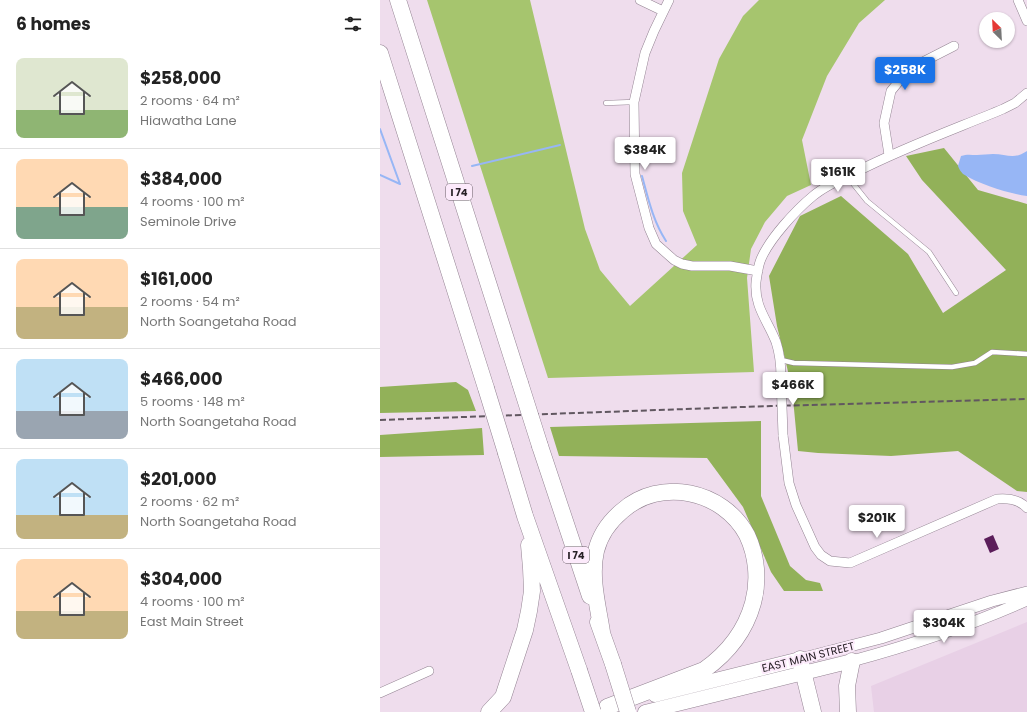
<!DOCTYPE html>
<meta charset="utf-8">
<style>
body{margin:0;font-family:Poppins,sans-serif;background:#f6f6f6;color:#222;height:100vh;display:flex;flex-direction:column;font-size:15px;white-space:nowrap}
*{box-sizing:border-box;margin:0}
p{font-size:13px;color:#767676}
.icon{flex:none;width:22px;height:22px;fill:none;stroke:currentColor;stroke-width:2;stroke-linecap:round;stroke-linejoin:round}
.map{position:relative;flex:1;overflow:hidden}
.drawer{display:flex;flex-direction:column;background:#fff;width:380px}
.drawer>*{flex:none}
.needle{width:26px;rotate:336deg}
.tools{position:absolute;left:599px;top:12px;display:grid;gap:8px}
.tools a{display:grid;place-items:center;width:36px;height:36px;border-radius:50%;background:#fff;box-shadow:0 1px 3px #0004;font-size:20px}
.price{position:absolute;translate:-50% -34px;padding:0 9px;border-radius:4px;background:#fff;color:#222;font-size:13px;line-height:26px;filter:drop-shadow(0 1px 2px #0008)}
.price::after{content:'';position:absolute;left:50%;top:24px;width:12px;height:9px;margin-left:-6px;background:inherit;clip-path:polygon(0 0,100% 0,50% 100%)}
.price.current{background:#1a73e8;color:#fff}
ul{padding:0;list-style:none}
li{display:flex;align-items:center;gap:12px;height:100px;padding:0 16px}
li+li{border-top:1px solid #e0e0e0}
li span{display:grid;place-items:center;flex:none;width:112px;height:80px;border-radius:8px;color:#555}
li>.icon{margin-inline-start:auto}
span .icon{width:48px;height:48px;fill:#fffc;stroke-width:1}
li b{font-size:17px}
h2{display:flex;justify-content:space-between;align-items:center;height:48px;padding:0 16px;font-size:17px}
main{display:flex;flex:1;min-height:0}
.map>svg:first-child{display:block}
</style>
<main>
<section class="drawer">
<h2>6 homes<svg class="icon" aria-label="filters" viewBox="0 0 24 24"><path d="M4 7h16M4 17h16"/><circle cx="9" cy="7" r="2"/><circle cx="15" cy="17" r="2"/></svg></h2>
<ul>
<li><span style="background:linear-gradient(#dfe7d0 65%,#8fb573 0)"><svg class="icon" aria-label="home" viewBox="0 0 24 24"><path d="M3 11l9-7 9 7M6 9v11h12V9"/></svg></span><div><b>$258,000</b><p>2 rooms · 64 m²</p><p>Hiawatha Lane</p></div></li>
<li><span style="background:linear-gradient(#ffd9b3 60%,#7fa58c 0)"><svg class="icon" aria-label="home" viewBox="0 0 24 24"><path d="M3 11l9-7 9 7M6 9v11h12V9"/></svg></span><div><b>$384,000</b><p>4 rooms · 100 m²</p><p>Seminole Drive</p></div></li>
<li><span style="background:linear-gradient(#ffd9b3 60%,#c2b280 0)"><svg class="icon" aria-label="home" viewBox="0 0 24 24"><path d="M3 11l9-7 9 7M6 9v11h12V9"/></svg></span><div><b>$161,000</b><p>2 rooms · 54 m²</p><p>North Soangetaha Road</p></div></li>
<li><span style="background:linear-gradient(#bfe0f5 65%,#9aa5b1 0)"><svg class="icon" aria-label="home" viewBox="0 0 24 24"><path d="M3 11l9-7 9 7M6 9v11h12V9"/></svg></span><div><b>$466,000</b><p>5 rooms · 148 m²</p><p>North Soangetaha Road</p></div></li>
<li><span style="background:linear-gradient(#bfe0f5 70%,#c2b280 0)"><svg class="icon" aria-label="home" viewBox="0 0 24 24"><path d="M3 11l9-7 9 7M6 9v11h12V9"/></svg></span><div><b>$201,000</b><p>2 rooms · 62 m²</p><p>North Soangetaha Road</p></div></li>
<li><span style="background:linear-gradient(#ffd9b3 65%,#c2b280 0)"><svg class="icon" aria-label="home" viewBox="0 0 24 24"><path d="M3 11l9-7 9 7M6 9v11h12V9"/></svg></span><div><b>$304,000</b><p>4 rooms · 100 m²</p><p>East Main Street</p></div></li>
</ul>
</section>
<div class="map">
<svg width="647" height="712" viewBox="0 0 647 712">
<rect width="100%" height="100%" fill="#efdded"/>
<path fill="#e8d0e6" d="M647 622V712H494L491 686Z"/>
<path fill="#a6c56e" d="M47 0H150L205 229 220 270 250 306 317 245 303 211 302 173 339 59 363 16 379 0H505L479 23 447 76 422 140 431 185 407 196 385 222 371 249 367 278 374 372 168 378Z"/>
<path fill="#92b159" d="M564 148 598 190 647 204V492L637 491 578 451 511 456 438 453 418 451 412 388 397 326 389 276 420 216 461 196 528 254 563 313 626 270 542 180 526 156Z
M76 382 88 390 96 411 0 413V387Z
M381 421V496L410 566 426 580 440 583 443 591H404L391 572 363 507 327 458 179 456 170 427Z
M102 428 104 455 0 457V435Z"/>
<path fill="#97b6f5" d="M647 151V196C627 193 601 185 583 174 581 172 579 169 578 166L581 156C587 154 591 155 597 155 602 155 608 154 613 154 627 154 634 160 647 151Z"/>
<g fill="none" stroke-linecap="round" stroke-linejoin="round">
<path stroke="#97b6f5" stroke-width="2" d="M0 129 20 184
M92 166 180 145
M0 175 20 184
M262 176C268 198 273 221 286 241"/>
</g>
<path fill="#5b1d5a" d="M613 535 619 549 610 553 604 539Z"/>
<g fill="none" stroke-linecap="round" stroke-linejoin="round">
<defs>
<path id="service" d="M226 103 254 102
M467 176 487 201 549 252 576 293
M401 360 414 363 572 367 595 363 612 352 647 354"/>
<path id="minor" d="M260 0 283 11
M289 0 274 31 265 53 254 102 255 174 269 228 276 244 294 260 302 264 312 266H350L378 271
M638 0 647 21
M509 155 504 123 511 91 529 69 574 46
M401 378C401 365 400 354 396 342 388 321 374 307 376 282 377 275 378 266 381 259 390 238 416 210 433 196 446 185 463 178 478 171 525 147 575 129 623 109L635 103 647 93
M403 435 409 483 416 505 435 547 441 555 450 561 470 563 617 499C628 498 639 499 647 508
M0 693 49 671"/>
<path id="tertiary" d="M420 659 501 638 612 601 647 592
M472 661C531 645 591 625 647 600"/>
<path id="primary" d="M275 695 420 659
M265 712 472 661"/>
<path id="motorway" d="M18 0 140 383
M0 53 106 388
M160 446 210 596
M126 453 145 516 199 670
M218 622 233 664
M222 632C218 606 210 577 216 551 220 535 230 521 242 511 280 477 343 490 367 535 377 556 379 581 373 603 365 632 348 653 324 670L227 707
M420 659 433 712
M109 712 123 697 145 630 149 611 152 591 151 568 149 545
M468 712 467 686 472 661"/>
</defs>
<use href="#service" stroke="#938392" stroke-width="5.5"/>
<use href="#minor" stroke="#938392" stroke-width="10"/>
<use href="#tertiary" stroke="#938392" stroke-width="12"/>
<use href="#primary" stroke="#938392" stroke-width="15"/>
<use href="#motorway" stroke="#938392" stroke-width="17"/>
<use href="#service" stroke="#fff" stroke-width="4.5"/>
<use href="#minor" stroke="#fff" stroke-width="9"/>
<use href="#tertiary" stroke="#fff" stroke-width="11"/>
<use href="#primary" stroke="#fff" stroke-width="14"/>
<use href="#motorway" stroke="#fff" stroke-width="16"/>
<path stroke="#615760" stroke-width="2" stroke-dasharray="6 3" stroke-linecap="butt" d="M0 420 391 406 647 399"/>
<defs>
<path id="minor-bridge" d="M401 378 403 435"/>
<path id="motorway-bridge" d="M140 383 160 446
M106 388 126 453
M233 664 248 712
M199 670 213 712"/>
</defs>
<use href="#minor-bridge" stroke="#938392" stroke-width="10" stroke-linecap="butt"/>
<use href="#motorway-bridge" stroke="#938392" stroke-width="17" stroke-linecap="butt"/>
<use href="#minor-bridge" stroke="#fff" stroke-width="9"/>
<use href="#motorway-bridge" stroke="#fff" stroke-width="16"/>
</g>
<g text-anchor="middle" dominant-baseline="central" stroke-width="4" stroke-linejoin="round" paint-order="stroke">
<g fill="#fceafb" stroke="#685d67" stroke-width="1">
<rect x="66" y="184" width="26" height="16" rx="3"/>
<rect x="183" y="547" width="26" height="16" rx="3"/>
</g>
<g font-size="10" font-weight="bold" fill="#282127">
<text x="79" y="192">I 74</text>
<text x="196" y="555">I 74</text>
</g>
<g font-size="11" fill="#282127" stroke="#fceafb">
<text transform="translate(428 657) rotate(-14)">EAST MAIN STREET</text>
</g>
</g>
</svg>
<div class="tools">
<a><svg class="needle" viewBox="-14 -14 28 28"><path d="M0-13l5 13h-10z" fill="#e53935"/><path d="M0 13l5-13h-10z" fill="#767676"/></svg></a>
</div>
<b class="price current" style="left:525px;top:91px">$258K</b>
<b class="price" style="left:265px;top:171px">$384K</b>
<b class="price" style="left:458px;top:193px">$161K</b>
<b class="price" style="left:413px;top:406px">$466K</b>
<b class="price" style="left:497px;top:539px">$201K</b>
<b class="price" style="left:564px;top:644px">$304K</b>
</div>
</main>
